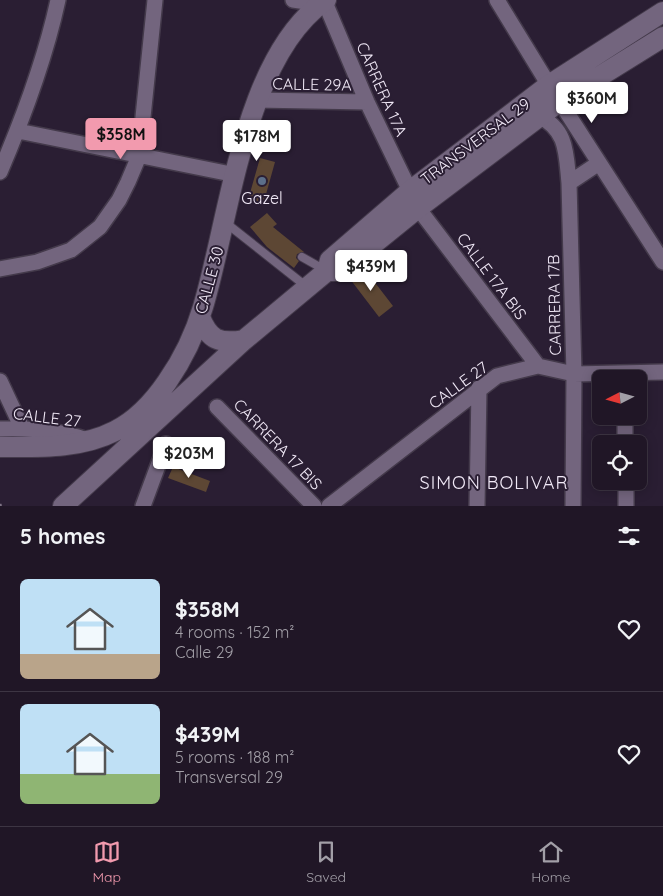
<!DOCTYPE html>
<meta charset="utf-8">
<style>
body{margin:0;font-family:Quicksand,sans-serif;background:#281f2e;color:#f1f3f6;height:100vh;display:flex;flex-direction:column;font-size:19px;white-space:nowrap}
*{box-sizing:border-box;margin:0}
p{font-size:16px;color:#a29fa7}
.icon{flex:none;width:28px;height:28px;fill:none;stroke:currentColor;stroke-width:2;stroke-linecap:round;stroke-linejoin:round}
.map{position:relative;height:506px;overflow:hidden}
.panel{display:flex;flex-direction:column;background:#201626;flex:1}
.panel>*{flex:none}
.needle{width:32px;rotate:264deg}
.controls{position:absolute;left:592px;top:370px;display:grid;gap:10px}
.controls a{display:grid;place-items:center;width:55px;height:55px;border-radius:8px;background:#201626;box-shadow:0 2px 12px #0003,0 0 0 1px #3d3543;font-size:25px}
.price{position:absolute;translate:-50% -42px;padding:0 11px;border-radius:5px;background:#fff;color:#222;font-size:16px;line-height:32px;filter:drop-shadow(0 1px 2px #0008)}
.price::after{content:'';position:absolute;left:50%;top:30px;width:15px;height:11px;margin-left:-8px;background:inherit;clip-path:polygon(0 0,100% 0,50% 100%)}
.price.active{background:#f29aae;color:#111}
ul{padding:0;list-style:none}
li{display:flex;align-items:center;gap:15px;height:125px;padding:0 20px}
li+li{border-top:1px solid #3d3543}
li span{display:grid;place-items:center;flex:none;width:140px;height:100px;border-radius:8px;color:#555}
li>.icon{margin-inline-start:auto}
span .icon{width:60px;height:60px;fill:#fffc;stroke-width:1}
li b{font-size:21px}
h2{display:flex;justify-content:space-between;align-items:center;height:60px;padding:0 20px;font-size:21px}
.dock{display:flex;justify-content:space-around;align-items:center;height:70px;border-top:1px solid #3d3543;background:#201626;font-size:14px;color:#a29fa7}
.dock a{display:grid;justify-items:center;gap:2px}
.dock .active{color:#f29aae}
.map>svg:first-child{display:block}
</style>
<div class="map">
<svg width="663" height="506" viewBox="0 0 663 506">
<rect width="100%" height="100%" fill="#2a1e33"/>
<path fill="#5d4734" d="M260 158 275 162 263 205 248 200Z
M267 213 277 224 273 227 304 252 297 254 296 258 299 261 294 268 267 247 250 227Z
M363 267 393 306 379 317 350 279Z
M173 467 210 481 206 492 168 478Z"/>
<g fill="none" stroke-linecap="round" stroke-linejoin="round">
<defs>
<path id="lane" d="M226 223 307 287
M302 257 325 270"/>
<path id="street" d="M293 0 320 4
M324 0 367 102 410 191
M497 0 544 77 663 262
M256 100 367 102
M538 116C568 129 566 155 569 183L574 374 573 506
M18 131 236 175
M0 172C24 116 45 60 58 0
M569 183 599 163
M418 208 538 366
M0 269 37 262 71 250 100 227 119 200 128 182 139 156 155 0
M0 381 22 428
M217 407 314 506
M625 416V444
M0 429C29 428 59 430 87 440
M626 481V506
M143 506 166 444
M329 506 497 376 538 366 574 374 663 372
M477 506 479 388"/>
<path id="secondary" d="M327 271H340L418 208 560 101 663 37
M200 317C209 340 219 344 244 340
M0 447C38 447 80 449 115 431 137 420 154 401 167 382 183 359 195 334 203 307 230 217 244 56 326 0
M63 506 244 340 327 271 330 260 410 191 549 85 663 12"/>
</defs>
<use href="#lane" stroke="#443a4b" stroke-width="10"/>
<use href="#street" stroke="#443a4b" stroke-width="18"/>
<use href="#secondary" stroke="#443a4b" stroke-width="22"/>
<path stroke="#7e7385" stroke-width="2.5" stroke-dasharray="5 2.5" stroke-linecap="butt" d="M0 504 1 506"/>
<use href="#lane" stroke="#73657e" stroke-width="8"/>
<use href="#street" stroke="#73657e" stroke-width="15"/>
<use href="#secondary" stroke="#73657e" stroke-width="20"/>
</g>
<circle fill="#5c6f8a" stroke="#2a1e33" stroke-width="2" cx="262" cy="181" r="5"/>
<g text-anchor="middle" dominant-baseline="central" stroke-width="4" stroke-linejoin="round" paint-order="stroke">
<g font-size="16" fill="#f1e9f7" stroke="#2a1e33">
<text transform="translate(312 84) rotate(1)">CALLE 29A</text>
<text transform="translate(382 89) rotate(66)">CARRERA 17A</text>
<text transform="translate(475 141) rotate(-37)">TRANSVERSAL 29</text>
<text transform="translate(492 276) rotate(53)">CALLE 17A BIS</text>
<text transform="translate(209 280) rotate(-75)">CALLE 30</text>
<text transform="translate(554 305) rotate(-91)">CARRERA 17B</text>
<text transform="translate(458 385) rotate(-36)">CALLE 27</text>
<text transform="translate(47 417) rotate(7)">CALLE 27</text>
<text transform="translate(278 444) rotate(46)">CARRERA 17 BIS</text>
</g>
<g font-size="16" fill="#f1e9f7" stroke="#2a1e33">
<text x="262" y="198">Gazel</text>
</g>
<g font-size="18" letter-spacing="1" fill="#f1e9f7" stroke="#2a1e33">
<text x="494" y="482">SIMON BOLIVAR</text>
</g>
</g>
</svg>
<div class="controls">
<a><svg class="needle" viewBox="-14 -14 28 28"><path d="M0-13l5 13h-10z" fill="#e53935"/><path d="M0 13l5-13h-10z" fill="#a29fa7"/></svg></a>
<a><svg class="icon" aria-label="locate" viewBox="0 0 24 24"><circle cx="12" cy="12" r="6"/><path d="M12 2v4M12 18v4M2 12h4M18 12h4"/></svg></a>
</div>
<b class="price" style="left:592px;top:124px">$360M</b>
<b class="price active" style="left:121px;top:160px">$358M</b>
<b class="price" style="left:257px;top:162px">$178M</b>
<b class="price" style="left:371px;top:292px">$439M</b>
<b class="price" style="left:189px;top:479px">$203M</b>
</div>
<section class="panel">
<h2>5 homes<svg class="icon" aria-label="filters" viewBox="0 0 24 24"><path d="M4 7h16M4 17h16"/><circle cx="9" cy="7" r="2"/><circle cx="15" cy="17" r="2"/></svg></h2>
<ul>
<li><span style="background:linear-gradient(#bfe0f5 75%,#b9a48a 0)"><svg class="icon" aria-label="home" viewBox="0 0 24 24"><path d="M3 11l9-7 9 7M6 9v11h12V9"/></svg></span><div><b>$358M</b><p>4 rooms · 152 m²</p><p>Calle 29</p></div><svg class="icon" aria-label="heart" viewBox="0 0 24 24"><path d="M12 20l-8-8c-3-5 5-10 8-4 3-6 11-1 8 4z"/></svg></li>
<li><span style="background:linear-gradient(#bfe0f5 70%,#8fb573 0)"><svg class="icon" aria-label="home" viewBox="0 0 24 24"><path d="M3 11l9-7 9 7M6 9v11h12V9"/></svg></span><div><b>$439M</b><p>5 rooms · 188 m²</p><p>Transversal 29</p></div><svg class="icon" aria-label="heart" viewBox="0 0 24 24"><path d="M12 20l-8-8c-3-5 5-10 8-4 3-6 11-1 8 4z"/></svg></li>
</ul>
</section>
<nav class="dock">
<a class="active"><svg class="icon" aria-label="map" viewBox="0 0 24 24"><path d="M3 6l6-2 6 2 6-2v14l-6 2-6-2-6 2zM9 4v14M15 6v14"/></svg>Map</a>
<a><svg class="icon" aria-label="saved" viewBox="0 0 24 24"><path d="M7 4h10v16l-5-4-5 4z"/></svg>Saved</a>
<a><svg class="icon" aria-label="home" viewBox="0 0 24 24"><path d="M3 11l9-7 9 7M6 9v11h12V9"/></svg>Home</a>
</nav>
